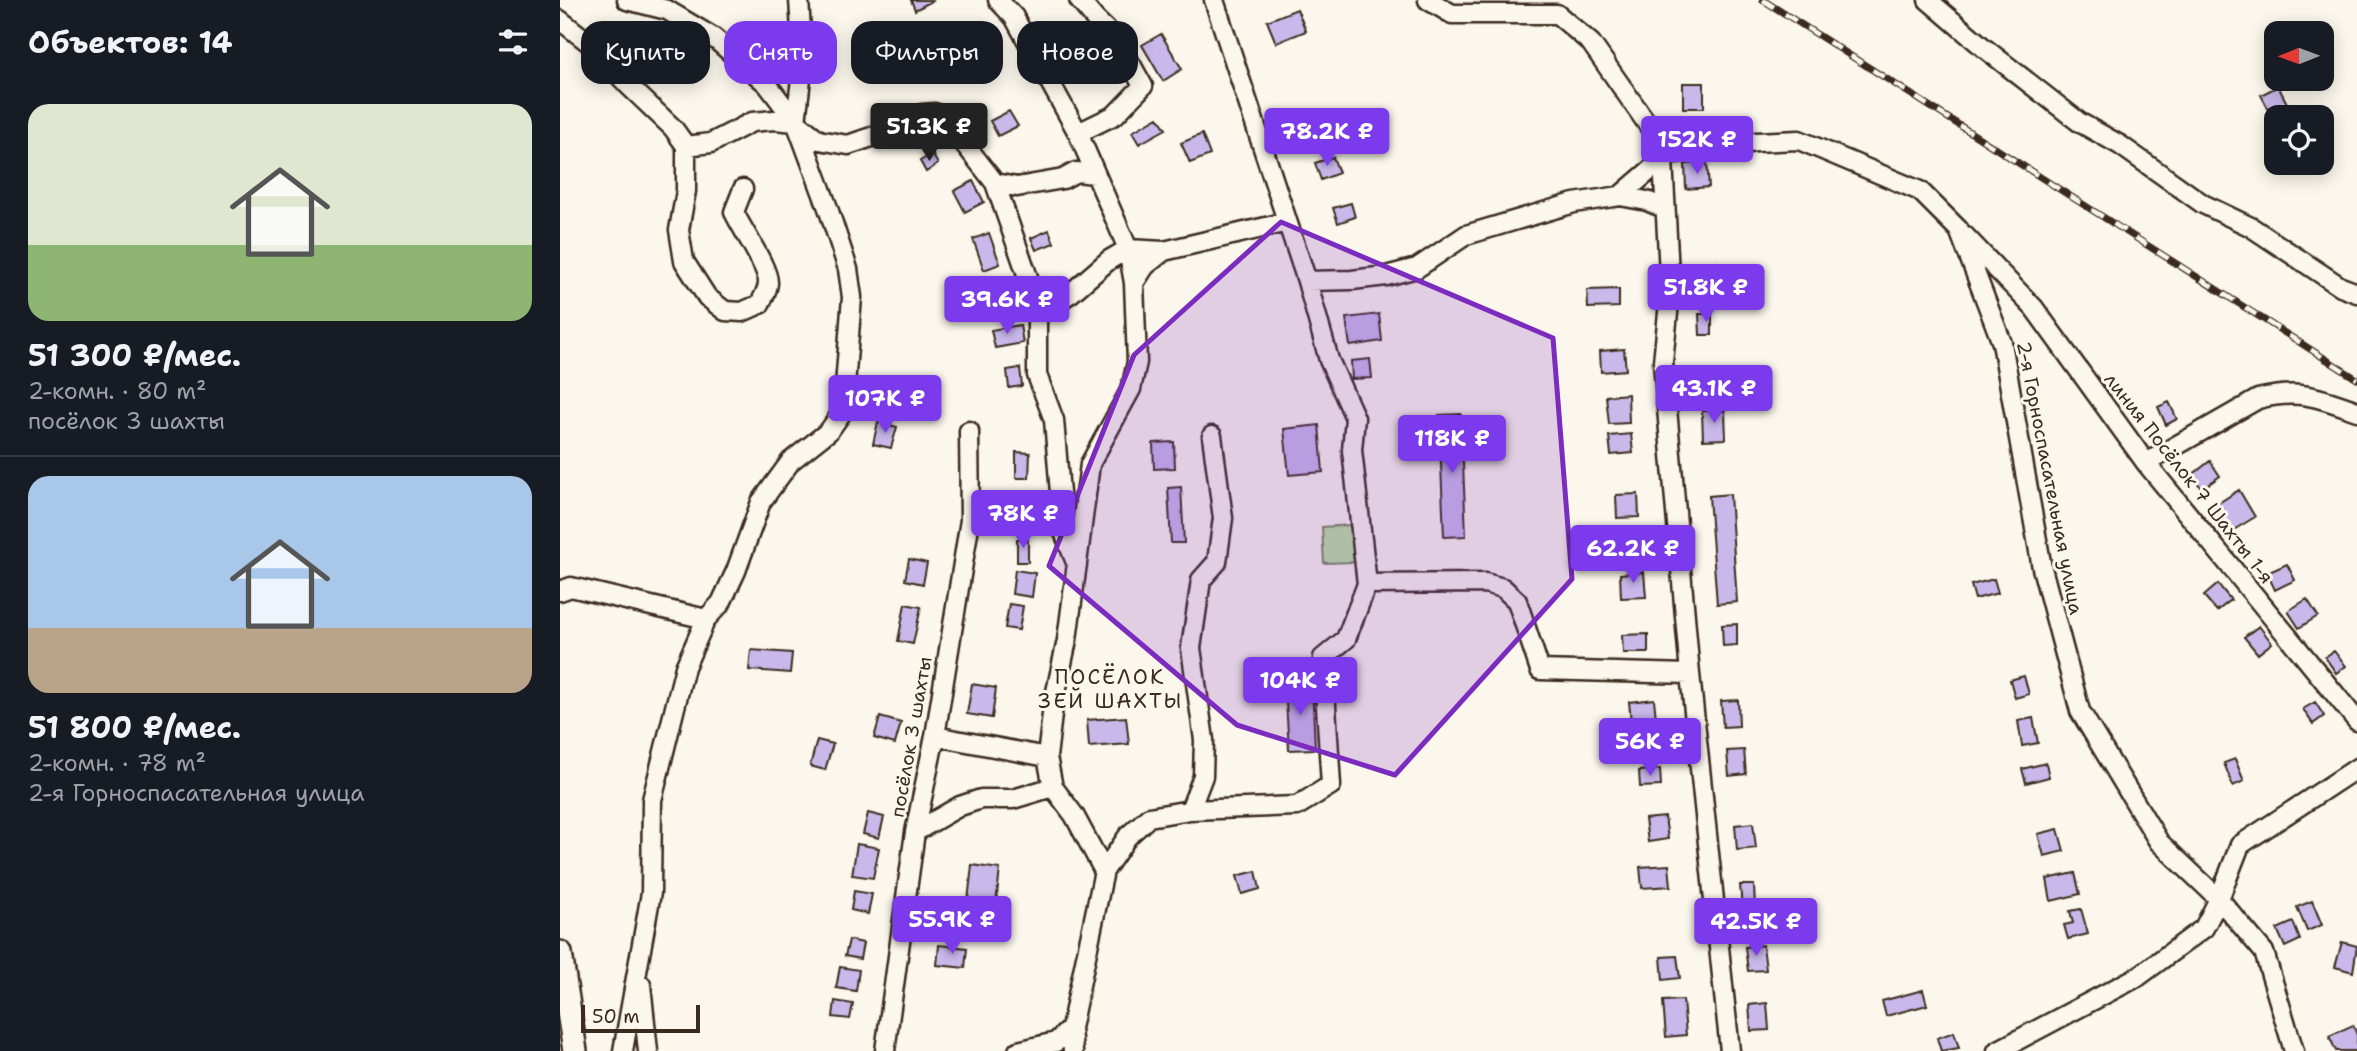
<!DOCTYPE html>
<html lang="ru">
<meta charset="utf-8">
<style>
body{margin:0;font-family:"Shantell Sans",sans-serif;background:#242831;color:#f1f3f6;height:100vh;display:flex;flex-direction:column;font-size:26px;white-space:nowrap}
*{box-sizing:border-box;margin:0}
p{font-size:23px;color:#9ea1a6}
.icon{flex:none;width:38px;height:38px;fill:none;stroke:currentColor;stroke-width:2;stroke-linecap:round;stroke-linejoin:round}
.map{position:relative;flex:1;overflow:hidden}
.details{display:flex;flex-direction:column;background:#171b24;width:560px}
.details>*{flex:none}
.hud{position:absolute;left:21px;top:21px;width:665px;height:63px;display:flex;gap:14px}
.needle{width:46px;rotate:269deg}
.tools{position:absolute;left:1704px;top:21px;display:grid;gap:14px}
.tools a{display:grid;place-items:center;width:70px;height:70px;border-radius:14px;background:#171b24;box-shadow:0 4px 18px #0003;font-size:35px}
.scale{position:absolute;left:21px;bottom:18px;width:119px;box-sizing:border-box;padding-left:7px;border:4px solid #3b2a1e;border-top:0;font-size:19px;line-height:24px;white-space:nowrap;color:#3b2a1e;-webkit-text-stroke:5px #fbf7ec;paint-order:stroke}
.price{position:absolute;translate:-50% -60px;padding:0 16px;border-radius:7px;background:#7c3aed;color:#fff;font-size:23px;line-height:46px;filter:drop-shadow(0 2px 4px #0008)}
.price::after{content:'';position:absolute;left:50%;top:42px;width:21px;height:16px;margin-left:-10px;background:inherit;clip-path:polygon(0 0,100% 0,50% 100%)}
.price.on{background:#222;color:#fff}
ul{padding:0;list-style:none}
li{display:grid;align-content:center;gap:14px;height:371px;padding:0 28px}
li+li{border-top:2px solid #363941}
li span{display:grid;place-items:center;height:217px;border-radius:21px;color:#555}
li>.icon{margin-inline-start:auto}
span .icon{width:126px;height:126px;fill:#fffc;stroke-width:1}
li b{font-size:30px}
h2{display:flex;justify-content:space-between;align-items:center;height:84px;padding:0 28px;font-size:30px}
.pill{padding:0 24px;border-radius:21px;background:#171b24;box-shadow:0 4px 18px #0003;font-size:24px;line-height:63px}
.pill.on{background:#7c3aed;color:#fff}
main{display:flex;flex:1;min-height:0}
.map>svg:first-child{display:block}
</style>
<main>
<section class="details">
<h2>Объектов: 14<svg class="icon" aria-label="filters" viewBox="0 0 24 24"><path d="M4 7h16M4 17h16"/><circle cx="9" cy="7" r="2"/><circle cx="15" cy="17" r="2"/></svg></h2>
<ul>
<li><span style="background:linear-gradient(#dfe7d0 65%,#8fb573 0)"><svg class="icon" aria-label="home" viewBox="0 0 24 24"><path d="M3 11l9-7 9 7M6 9v11h12V9"/></svg></span><div><b>51 300 ₽/мес.</b><p>2-комн. · 80 m²</p><p>посёлок 3 шахты</p></div></li>
<li><span style="background:linear-gradient(#a9c7e8 70%,#b9a48a 0)"><svg class="icon" aria-label="home" viewBox="0 0 24 24"><path d="M3 11l9-7 9 7M6 9v11h12V9"/></svg></span><div><b>51 800 ₽/мес.</b><p>2-комн. · 78 m²</p><p>2-я Горноспасательная улица</p></div></li>
</ul>
</section>
<div class="map">
<svg width="1797" height="1051" viewBox="0 0 1797 1051">
<rect width="100%" height="100%" fill="#fbf7ec"/>
<filter id="ink" filterUnits="userSpaceOnUse"><feTurbulence type="fractalNoise" baseFrequency=".0143" numOctaves="2"/><feDisplacementMap in="SourceGraphic" scale="14" xChannelSelector="R" yChannelSelector="G"/><feConvolveMatrix kernelMatrix="1 2 1 2 8 2 1 2 1" color-interpolation-filters="sRGB"/></filter>
<g filter="url(#ink)">
<path fill="#bce4a0" stroke="#7c875f" stroke-width="2" d="M791 525 794 562 764 563 762 527Z"/>
<path fill="#c9b9ea" stroke="#3b2a1e" stroke-width="2" d="M351 0H374L355 10Z
M737 9 746 31 716 43 707 21Z
M601 34 622 69 603 81 582 45Z
M526 36 531 49 515 55 510 42Z
M1123 83H1144V108H1123Z
M1718 86 1730 109 1713 118 1701 95Z
M449 111 458 126 438 136 430 121Z
M760 114 767 134 749 141 742 120Z
M598 117 606 129 579 144 572 132Z
M642 134 650 155 630 163 621 143Z
M372 154 378 164 366 172 360 161Z
M773 157 779 173 761 180 755 163Z
M1147 162 1149 187 1126 189 1125 164Z
M413 181 424 202 405 212 394 191Z
M791 203 795 217 778 223 773 208Z
M489 230 494 243 476 250 471 238Z
M429 233 440 264 424 270 413 239Z
M1156 262 1157 283H1136L1135 263Z
M446 278 453 301 434 307 426 285Z
M1059 289V307L1028 308 1027 290Z
M819 314 822 341 790 346 786 318Z
M1139 314H1152V335H1140Z
M460 325 463 343 435 348 431 330Z
M1064 349 1066 370 1041 372 1040 351Z
M810 359 812 378 792 379 791 361Z
M460 368 462 386 449 388 447 370Z
M1068 394 1069 423 1049 424 1046 396Z
M1609 402 1617 419 1606 425 1598 407Z
M1142 411H1165L1166 439 1143 440Z
M901 414 906 536 884 537 879 415Z
M318 422 337 427 331 448 313 444Z
M759 425 763 472 729 475 724 429Z
M1071 434 1073 453 1051 455 1049 436Z
M614 442 615 468 594 469 593 443Z
M456 452 470 453 469 478H456Z
M1650 461 1660 476 1642 489 1632 475Z
M621 487 624 543H611L608 488Z
M1679 490 1695 517 1667 534 1651 508Z
M1078 494 1079 517 1057 518 1056 495Z
M1170 494 1177 602 1157 604 1149 496Z
M467 507 469 528 454 530 452 509Z
M457 539H468V562H457Z
M349 559 367 563 363 584 345 580Z
M1727 564 1735 580 1715 590 1707 573Z
M455 570 475 573 472 597 452 594Z
M1084 572 1086 597 1061 598 1060 574Z
M1434 579 1438 593 1415 599 1411 585Z
M1658 584 1671 600 1657 611 1644 596Z
M1747 599 1758 616 1739 628 1728 611Z
M345 604 361 607 353 644 338 641Z
M449 604 463 606 459 630 445 628Z
M1177 624V645L1163 646 1162 625Z
M1699 626 1712 643 1698 654 1684 637Z
M1088 634V653H1063L1062 635Z
M191 650 232 653 230 673 189 670Z
M1774 651 1786 666 1776 673 1765 657Z
M1464 676 1469 694 1455 698 1450 680Z
M412 684 436 688 432 718 407 714Z
M752 684 755 749 729 750 725 686Z
M1094 699 1096 719 1071 722 1069 702Z
M1178 700 1179 726 1163 727 1161 701Z
M1755 702 1764 716 1753 724 1743 709Z
M320 717 341 723 335 744 314 738Z
M566 717 569 744 529 747 527 720Z
M1473 718 1478 743 1462 746 1458 721Z
M257 740 273 744 265 770 250 766Z
M1184 750 1186 774 1169 776 1167 751Z
M1675 759 1684 781 1673 786 1664 763Z
M1486 763 1489 777 1466 783 1462 769Z
M1100 769 1101 786 1080 787 1079 771Z
M308 813 324 817 319 838 303 834Z
M1105 817 1108 839 1088 842 1085 819Z
M1193 823 1196 848 1177 850 1175 825Z
M1498 829 1504 851 1484 856 1478 834Z
M297 844 319 848 313 878 292 875Z
M412 865 440 869 436 904 408 901Z
M1109 865 1111 886 1082 888 1080 867Z
M696 871 700 889 682 894 677 876Z
M1515 873 1520 894 1491 901 1487 879Z
M1180 885H1194L1195 907 1182 908Z
M294 891 312 894 308 914 291 910Z
M1752 901 1762 925 1747 931 1737 907Z
M1521 909 1528 934 1508 939 1504 925 1513 923 1510 911Z
M1733 922 1740 940 1725 947 1717 929Z
M289 940 303 943 300 959 285 956Z
M1782 942 1797 946 1793 972 1775 967Z
M379 945 407 948 405 968 377 965Z
M1203 945 1206 970 1188 971 1185 947Z
M1117 956 1120 978 1103 980 1101 957Z
M280 967 299 970 296 991 276 988Z
M1363 990 1367 1005 1326 1016 1322 1001Z
M1123 1000 1126 1035 1106 1037 1103 1001Z
M275 1001 293 1004 290 1019 273 1017Z
M1207 1003 1209 1030 1191 1031 1189 1005Z
M1793 1025 1797 1035V1051H1776L1769 1036Z
M1394 1032 1399 1048 1381 1051 1377 1038Z"/>
<g fill="none" stroke-linecap="round" stroke-linejoin="round">
<defs>
<path id="minor" d="M67 0 107 10 154 38 207 84 236 122 259 140 288 145 335 129 362 114 375 113 385 119 435 183 477 303V375L494 420 503 530 517 565
M438 0 454 17 518 133 568 249 574 283 577 362 571 389 530 464 507 640 493 706 487 757 493 787 514 815 544 871
M1368 0 1423 47 1519 122 1560 145 1643 204 1691 227 1781 287 1797 293
M0 20 28 42 67 84 113 128 126 146V191L119 230 124 261 147 297 165 311 182 312 200 304C202 299 208 290 208 283 209 268 181 228 174 212L183 189
M518 133 555 115 583 86 558 41 535 19 519 0
M126 146 151 143 192 122 214 120 236 122
M435 183 457 187 503 179 516 172 535 174
M1060 196 1087 201 1104 208
M1404 235 1474 308 1586 463 1797 721
M747 281 792 280 826 276 857 268 906 235 1014 203 1060 196 1103 159 1098 139 1031 43 997 14H892L868 0
M574 283 585 266 604 251 727 222
M477 303 497 302 511 293 549 260 568 249 604 251
M1586 463 1698 399C1739 389 1758 397 1797 411
M807 584 925 583 943 588 957 601 980 670 1130 674
M0 591 11 587 146 619
M375 736 487 757
M630 810 643 776 644 740 631 648 641 580 657 562 663 518 652 436
M355 832 400 806 421 799H453L493 787
M81 985 88 1051
M63 1051 91 893 92 800 125 667 146 619 161 603 176 571 201 502 231 461 269 431 283 411 292 297 288 269 268 208 236 122 243 61 239 0
M325 1051 355 832 375 736 410 520 409 431
M458 1051 496 1042 511 1028
M513 1051 511 1028 544 871 568 836 589 817 630 810 737 806 771 785 763 658 786 639 807 584 792 450 795 418 769 360 747 281 654 0
M1170 1051 1130 674 1103 362 1110 293 1103 159 1115 153 1196 142 1239 140 1360 191 1399 230 1442 343 1482 568 1520 711 1599 842 1659 899 1704 952 1734 1051
M1437 1051 1579 976 1644 928 1659 899 1680 845 1797 768"/>
<path id="major" d="M0 953 15 1051"/>
</defs>
<use href="#minor" stroke="#3b2a1e" stroke-width="23"/>
<use href="#major" stroke="#3b2a1e" stroke-width="28"/>
<use href="#minor" stroke="#fbf7ec" stroke-width="18"/>
<use href="#major" stroke="#fbf7ec" stroke-width="23"/>
<defs>
<path id="rail" d="M1203 0 1797 379"/>
</defs>
<use href="#rail" stroke="#3b2a1e" stroke-width="7"/>
<use href="#rail" stroke="#fbf7ec" stroke-width="4.5" stroke-dasharray="13" stroke-linecap="butt"/>
</g>
</g>
<path fill="#7b2cbf" fill-opacity="0.2" stroke="#7b2cbf" stroke-width="5" stroke-linejoin="round" d="M721 222 993 338 1012 579 835 775 677 725 489 566 574 355Z"/>
<g text-anchor="middle" dominant-baseline="central" stroke-width="6" stroke-linejoin="round" paint-order="stroke">
<g font-size="19" fill="#3b2a1e" stroke="#fbf7ec">
<text transform="translate(1490 478) rotate(79)">2-я Горноспасательная улица</text>
<text transform="translate(1629 478) rotate(52)">линия Посёлок 7 Шахты 1-я</text>
<text transform="translate(351 737) rotate(-80)">посёлок 3 шахты</text>
</g>
<g font-size="21" letter-spacing="2" fill="#3b2a1e" stroke="#fbf7ec">
<text x="550" y="677">ПОСЁЛОК<tspan x="550" dy="24">3ЕЙ ШАХТЫ</tspan></text>
</g>
</g>
</svg>
<div class="tools">
<a><svg class="needle" viewBox="-14 -14 28 28"><path d="M0-13l5 13h-10z" fill="#e53935"/><path d="M0 13l5-13h-10z" fill="#9ea1a6"/></svg></a>
<a><svg class="icon" aria-label="locate" viewBox="0 0 24 24"><circle cx="12" cy="12" r="6"/><path d="M12 2v4M12 18v4M2 12h4M18 12h4"/></svg></a>
</div>
<div class="scale">50 m</div>
<b class="price on" style="left:369px;top:163px">51.3K ₽</b>
<b class="price" style="left:767px;top:168px">78.2K ₽</b>
<b class="price" style="left:1137px;top:176px">152K ₽</b>
<b class="price" style="left:1146px;top:324px">51.8K ₽</b>
<b class="price" style="left:447px;top:336px">39.6K ₽</b>
<b class="price" style="left:1154px;top:425px">43.1K ₽</b>
<b class="price" style="left:325px;top:435px">107K ₽</b>
<b class="price" style="left:892px;top:475px">118K ₽</b>
<b class="price" style="left:463px;top:550px">78K ₽</b>
<b class="price" style="left:1073px;top:585px">62.2K ₽</b>
<b class="price" style="left:740px;top:717px">104K ₽</b>
<b class="price" style="left:1090px;top:778px">56K ₽</b>
<b class="price" style="left:392px;top:956px">55.9K ₽</b>
<b class="price" style="left:1196px;top:958px">42.5K ₽</b>
<div class="hud">
<a class="pill">Купить</a>
<a class="pill on">Снять</a>
<a class="pill">Фильтры</a>
<a class="pill">Новое</a>
</div>
</div>
</main>
